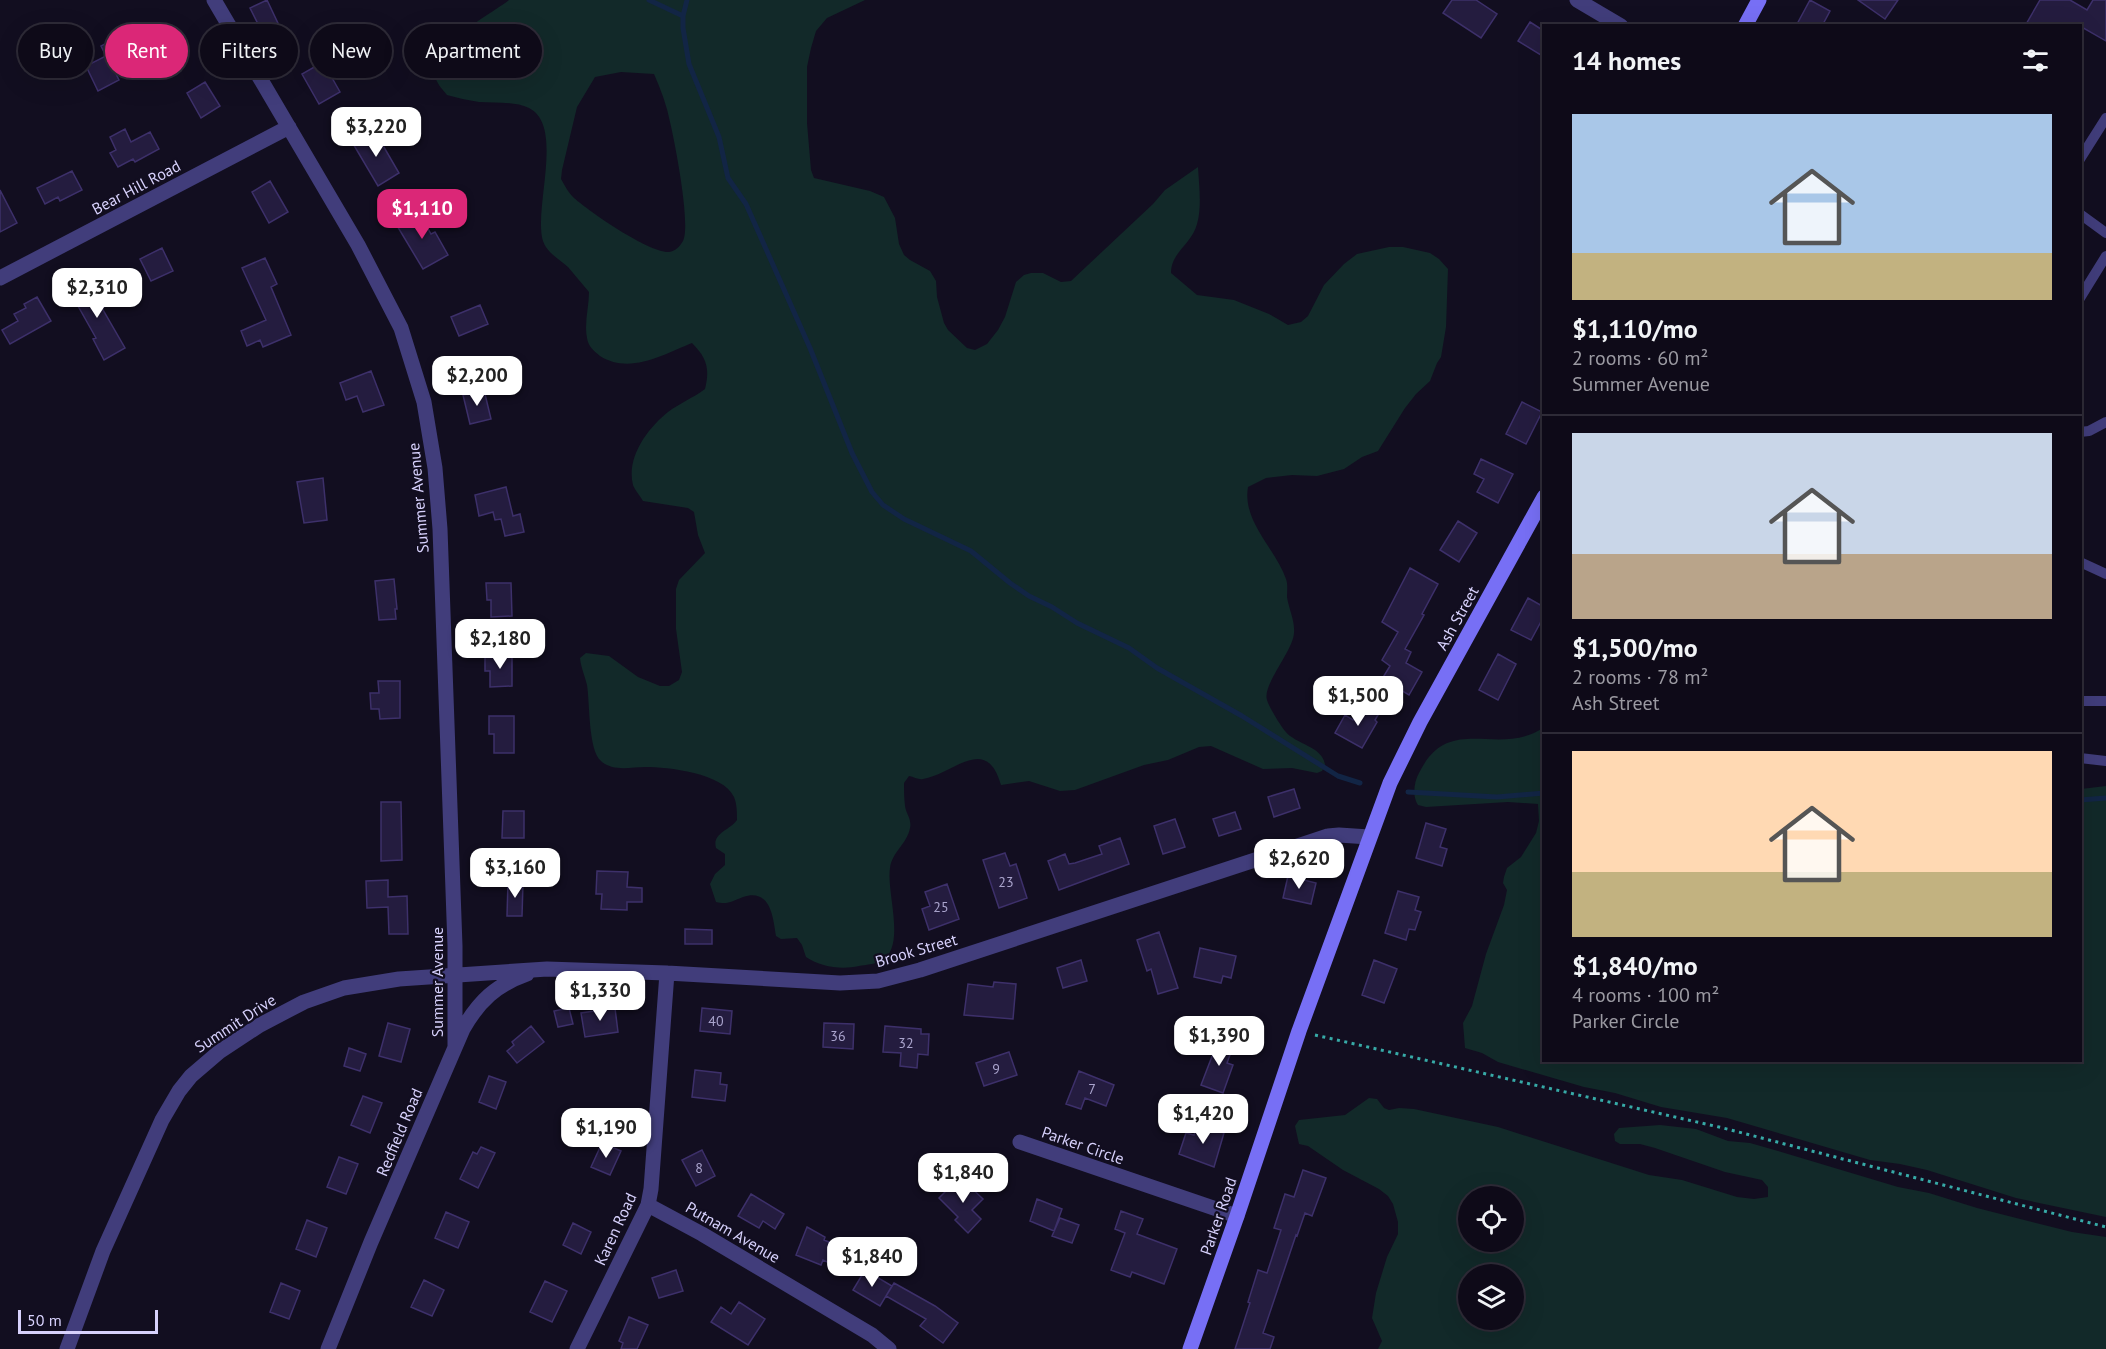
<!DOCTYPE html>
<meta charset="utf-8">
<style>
body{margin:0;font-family:"PT Sans",sans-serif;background:#171321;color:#f1f3f6;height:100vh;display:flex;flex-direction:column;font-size:22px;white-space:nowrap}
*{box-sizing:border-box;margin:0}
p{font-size:20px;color:#9b9aa2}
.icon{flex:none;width:33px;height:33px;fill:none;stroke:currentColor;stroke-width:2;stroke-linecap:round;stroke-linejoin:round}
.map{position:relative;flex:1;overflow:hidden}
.side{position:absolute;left:1542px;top:24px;width:540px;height:1038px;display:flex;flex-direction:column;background:#0e0a18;border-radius:0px;box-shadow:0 6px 24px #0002,0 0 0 2px #2e2b37}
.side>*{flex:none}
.banner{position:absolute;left:18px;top:24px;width:570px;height:54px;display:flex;gap:12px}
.tools{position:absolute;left:1458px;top:1186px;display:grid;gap:12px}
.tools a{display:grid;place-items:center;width:66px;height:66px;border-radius:50%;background:#0e0a18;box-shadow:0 6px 24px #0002,0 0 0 2px #2e2b37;font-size:30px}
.scale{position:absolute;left:18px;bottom:15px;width:140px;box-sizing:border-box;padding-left:6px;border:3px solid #d7d1fc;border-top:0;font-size:16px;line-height:21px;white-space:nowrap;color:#d7d1fc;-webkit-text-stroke:4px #120e20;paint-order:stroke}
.price{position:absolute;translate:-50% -51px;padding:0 14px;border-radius:12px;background:#fff;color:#222;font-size:20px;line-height:39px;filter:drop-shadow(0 2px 3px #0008)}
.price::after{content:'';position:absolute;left:50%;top:36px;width:18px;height:14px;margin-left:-9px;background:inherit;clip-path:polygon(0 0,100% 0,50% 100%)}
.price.on{background:#db2777;color:#fff}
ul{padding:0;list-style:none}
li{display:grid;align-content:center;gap:12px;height:318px;padding:0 30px}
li+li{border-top:2px solid #2e2b37}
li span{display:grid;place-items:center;height:186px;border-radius:0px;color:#555}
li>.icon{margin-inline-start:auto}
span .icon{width:108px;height:108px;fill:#fffc;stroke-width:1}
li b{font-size:26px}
h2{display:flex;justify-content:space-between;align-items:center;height:72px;padding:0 30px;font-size:26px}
.pill{padding:0 21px;border-radius:27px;background:#0e0a18;box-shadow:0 6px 24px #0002,0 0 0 2px #2e2b37;font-size:21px;line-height:54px}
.pill.on{background:#db2777;color:#fff}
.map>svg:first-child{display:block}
</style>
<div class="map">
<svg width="2106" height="1349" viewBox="0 0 2106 1349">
<rect width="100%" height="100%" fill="#120e20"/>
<path fill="#122929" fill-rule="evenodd" d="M509 0H865L827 18 816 31 811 48 807 67V123L811 170 814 178 870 191 884 197 895 218 899 244 904 255 910 260 930 271 936 281 937 297 944 323 948 330 967 348 975 350 987 344 998 330 1005 317 1016 282 1024 275 1031 273H1043L1061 282 1071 281 1153 204 1165 190 1198 167C1199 185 1202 207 1197 224 1192 244 1171 252 1171 273L1197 295 1234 300 1269 314 1288 325 1301 322 1308 316 1324 285 1344 264 1357 254 1389 247H1403L1430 253 1439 259 1448 269 1446 327 1441 357 1437 363 1430 381 1416 394 1405 408 1378 451 1362 457 1344 469 1317 476 1292 475 1266 478 1248 487C1242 522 1276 549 1286 579 1288 584 1287 591 1287 597 1289 610 1295 620 1294 633 1293 651 1262 685 1267 700 1269 707 1280 725 1285 731 1296 745 1323 746 1325 765L1322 771 1317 773 1292 768 1263 769 1211 746 1199 747 1168 760 1144 765 1075 790 1060 791 1029 781 1001 785C986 733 954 774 923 779 919 780 914 777 909 776L904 783C904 790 904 798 905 806 906 814 912 819 910 828 907 844 892 852 890 868 886 893 907 947 881 961 875 964 865 965 859 966 841 970 821 967 806 957L802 945 797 938 781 939 776 936C773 918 771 888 743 897 732 901 728 905 716 902L710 884 715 874 725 865V854L716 848C712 833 729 831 737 820 737 813 737 804 734 797 723 773 668 767 645 767 631 767 613 772 601 761 588 750 590 703 587 685 585 676 581 668 580 658L586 653 609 656 638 677 660 686H669L679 680 682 672 676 629V589L679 580 705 553 698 535 694 512 688 508 643 501C640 496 635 490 633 485 626 457 648 428 668 412 680 403 693 398 705 389 710 369 707 358 692 343 664 354 630 375 600 356 594 351 588 346 587 338 584 323 589 307 589 292 582 284 575 275 568 267 559 259 547 253 543 241 533 209 565 126 529 108 514 101 495 103 479 102 468 100 457 98 447 95 443 90 438 85 436 79 424 48 489 16 509 0ZM621 72 654 74C661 90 667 106 670 122 675 143 691 225 683 241 680 246 676 251 669 252 649 253 590 212 574 198 568 192 565 186 561 179L562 170 577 107 595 77Z
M1543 728 1544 1060H2080L2081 789 2106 786V1217L2016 1198 1927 1170 1900 1164 1870 1160 1727 1118 1661 1107 1615 1093 1584 1087 1498 1062 1482 1053 1465 1048 1463 1023 1472 1006 1486 954 1504 905 1507 890 1503 883 1504 877 1507 868 1521 857 1536 833 1539 821 1538 804 1508 802 1426 807 1418 805C1412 796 1414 782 1419 773 1449 712 1497 758 1543 728Z
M1369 1098 1377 1099 1384 1108 1389 1110 1399 1108 1414 1109 1498 1127 1649 1175 1682 1180 1737 1197 1754 1199 1768 1197V1187L1762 1180 1725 1172 1655 1148 1640 1144H1620L1615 1141 1614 1134 1619 1128 1660 1125 1696 1129 1728 1141 1750 1143 1778 1151 1898 1187 1929 1193 1977 1208 2072 1232 2106 1237V1349H1378L1382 1341 1372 1318 1376 1293 1387 1257 1398 1234V1222L1393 1204 1388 1196 1379 1189 1343 1170 1308 1146 1299 1144 1295 1126 1299 1120 1345 1115ZM1468 1197H1514V1242H1468ZM1468 1275H1514V1320H1468Z"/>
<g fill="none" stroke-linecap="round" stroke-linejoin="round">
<path stroke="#122545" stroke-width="5" d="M649 0 683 16
M687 0 683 16V28L689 64 719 137 728 178 746 204 810 348 852 453 872 492 883 505 904 519 971 551 1010 583 1029 596 1052 607 1077 623 1129 648 1157 668 1242 716 1338 776 1360 783
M1408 792 1497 797 1544 793
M2080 800 2106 798"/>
</g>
<path fill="#241c3f" stroke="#3d306a" stroke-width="1.5" d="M267 0 284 36 268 44 250 8Z
M1452 0H1476L1497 14 1481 38 1443 13Z
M1810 0 1830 11 1822 26H1796Z
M1858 0H1898L1885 19Z
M2040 0H2070L2087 10 2093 0H2106V41L2080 26H2025Z
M1530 22 1544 31V57L1518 41Z
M131 30 142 53 113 68 119 80 98 91 86 66 106 56 101 46Z
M323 62 340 92 319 104 302 74Z
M205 82 220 106 201 118 187 93Z
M125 129 131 142 150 132 159 149 135 162 133 159 118 167 110 153 116 150 110 137Z
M374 130 399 173 378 186 352 142Z
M72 171 82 190 60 201 58 197 45 204 37 188Z
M270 181 288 212 269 223 252 192Z
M0 190 17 223 0 232Z
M418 211 431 234 435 232 448 255 423 269 396 224Z
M162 248 173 271 151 281 140 259Z
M265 258 277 284 271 287 291 335 263 347 260 340 247 346 241 331 266 320 242 268Z
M90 278 106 306 102 308 125 348 104 360 93 339 96 338 69 290Z
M37 297 51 321 10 344 2 330 18 321 14 314 26 308 24 304Z
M480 305 488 324 459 336 451 317Z
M371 371 384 405 363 412 357 396 346 400 340 383Z
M484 390 491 419 470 424 463 395Z
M1522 402 1542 412 1526 444 1506 434Z
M1481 459 1513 474 1498 503 1477 492 1484 479 1474 474Z
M323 478 327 520 304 523 297 482Z
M506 487 513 516 520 514 524 532 505 536 501 519 495 520 493 512 479 516 475 495Z
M1458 521 1477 533 1459 562 1440 550Z
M1410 568 1438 584 1422 614 1424 615 1405 649 1411 652 1406 663 1422 672 1409 695 1382 679 1390 666 1382 660 1398 632 1382 622Z
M394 579 397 609H395L396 619 379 620 375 581Z
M486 583H511L512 616 491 617V600H487Z
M1528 598 1544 607V616L1531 640 1511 630Z
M1498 654 1516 664 1498 700 1479 690Z
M485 655H512V686L490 687V671H485Z
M378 681H400V718L380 719 379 709H371L370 693H379Z
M1362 706 1378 715 1375 720 1377 722 1362 748 1335 733 1345 715 1353 720Z
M489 716H514V753H494V734H489Z
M1294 789 1300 808 1274 817 1268 797Z
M381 802H401L402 860 381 861Z
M503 811H524V838H502Z
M1235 812 1241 829 1219 836 1213 819Z
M1175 819 1185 847 1163 854 1154 826Z
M1426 823 1446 829 1440 847 1447 849 1442 866 1416 858Z
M1120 838 1129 864 1059 890 1048 861 1065 854 1069 864 1075 863 1102 854 1099 846Z
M1005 853 1010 866 1016 864 1027 898 999 908 983 860Z
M597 871 628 872 627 887 642 888V902H627V910L601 909 602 894H596Z
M1288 876 1316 883 1311 904 1283 898Z
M388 880V897L407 896 408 934H389L388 907 367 908 366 881Z
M508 882 523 883 522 916H507Z
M947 884 959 919 929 930 922 909 930 906 925 892Z
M1398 891 1419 897 1415 910 1421 912 1415 930 1409 929 1406 940 1385 933Z
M685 929 712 930V944H685Z
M1159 932 1178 988 1158 994 1151 969 1147 971 1137 940Z
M1200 948 1236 956 1231 978 1223 976 1221 983 1194 977Z
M1081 960 1087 981 1063 988 1057 968Z
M1374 960 1397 969 1384 1003 1362 995Z
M994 982 1016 984 1013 1019 964 1015 968 984 993 987Z
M569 1008 573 1024 558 1027 554 1011Z
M615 1008 618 1032 585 1037 581 1013Z
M702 1008 732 1011 730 1034 700 1031Z
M388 1023 410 1029 401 1062 379 1056Z
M824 1023 854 1024 853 1049 823 1047Z
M531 1026 544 1042 517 1063 507 1051 514 1045 512 1042Z
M885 1026 921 1029V1034H929L928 1055 918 1054 917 1068 900 1066 901 1053 883 1052Z
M1219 1038 1234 1044 1227 1063 1233 1065 1223 1093 1201 1085Z
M349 1048 366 1054 360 1071 344 1066Z
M1009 1052 1017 1075 984 1086 976 1063Z
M695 1070 721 1073 720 1084 727 1085 725 1101 692 1097Z
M1079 1071 1114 1085 1106 1106 1085 1098 1081 1109 1066 1104Z
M489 1076 506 1082 496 1109 479 1102Z
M363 1096 382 1103 370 1133 351 1125Z
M1198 1123 1224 1133 1214 1167 1179 1154 1186 1133 1194 1135Z
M602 1143 621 1151 610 1175 591 1167Z
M481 1147 495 1153 478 1188 460 1179 473 1152 477 1154Z
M702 1150 715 1176 696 1186 682 1160Z
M339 1157 358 1164 346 1194 327 1187Z
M1303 1170 1326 1178 1312 1216 1305 1213 1297 1236 1296 1235 1263 1333 1274 1337 1270 1349H1235L1250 1303 1248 1302 1258 1270 1267 1273 1281 1230 1274 1228 1285 1194 1294 1197Z
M960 1177 983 1199 972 1210 981 1219 968 1233 955 1220 958 1217 939 1198Z
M751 1194 784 1214 775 1229 763 1221 759 1228 738 1216Z
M1037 1199 1062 1209 1054 1231 1030 1221Z
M1121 1211 1143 1219 1137 1234 1177 1249 1164 1284 1132 1272 1130 1277 1111 1270 1125 1233 1115 1229Z
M446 1212 469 1222 458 1248 435 1238Z
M1060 1218 1079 1225 1072 1243 1052 1236Z
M307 1220 327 1228 316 1257 296 1249Z
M573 1223 591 1232 581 1254 563 1245Z
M807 1227 825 1237 824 1240 846 1249 838 1267 823 1260 821 1265 796 1255Z
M676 1270 683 1291 659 1298 652 1278Z
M865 1270 892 1286 880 1306 853 1290Z
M424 1280 444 1290 432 1316 411 1307Z
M545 1281 567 1291 552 1322 530 1312Z
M281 1283 300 1291 289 1319 270 1312Z
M894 1283 935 1306 958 1323 943 1343 920 1326 926 1319 886 1296Z
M739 1302 765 1319 748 1345 711 1322 721 1307 731 1314Z
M629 1317 648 1325 637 1349H621L623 1343 619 1341Z"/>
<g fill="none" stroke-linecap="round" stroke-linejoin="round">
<path stroke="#37aaa7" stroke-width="3" stroke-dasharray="3 4.5" stroke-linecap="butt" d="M1315 1035 1719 1127 2106 1227"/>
<path stroke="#413d7b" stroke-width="10" d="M2080 159 2106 118
M2080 214 2106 233
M2080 298 2106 256
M2080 432 2089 431 2106 422
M2080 562 2106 574
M2080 701H2106
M2080 758 2106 761"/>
<path stroke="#413d7b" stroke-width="15" d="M214 0 358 245 401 328 424 402 435 468 440 529 455 946V1046
M1577 0 1621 26
M0 278 289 127
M1020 1142 1237 1216
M648 1205 702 1234 872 1335 889 1349
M67 1349 103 1251 162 1120 179 1091 191 1076 219 1052 260 1025 304 1002 344 988 399 979 547 969 667 973 840 983 878 981 920 970 1328 836 1339 835 1369 837
M328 1349 371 1242 463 1029C479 1001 496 985 527 974
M577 1349 648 1205 651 1189 667 973"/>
<path stroke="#776ff5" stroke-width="15" d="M1745 26 1759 0
M1190 1349 1237 1216 1299 1031 1390 783 1420 722 1544 497"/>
</g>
<g text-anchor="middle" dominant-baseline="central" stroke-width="4.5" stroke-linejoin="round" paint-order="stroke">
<g font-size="14" fill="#aaa4cd">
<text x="1006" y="882">23</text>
<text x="941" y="907">25</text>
<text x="716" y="1021">40</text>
<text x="838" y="1036">36</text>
<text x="906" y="1043">32</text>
<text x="996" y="1069">9</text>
<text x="1092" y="1089">7</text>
<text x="699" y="1168">8</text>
</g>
<g font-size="16" fill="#d7d1fc" stroke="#120e20">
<text transform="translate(136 187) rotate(-28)">Bear Hill Road</text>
<text transform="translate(418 498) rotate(-95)">Summer Avenue</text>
<text transform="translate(1457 618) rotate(-61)">Ash Street</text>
<text transform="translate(916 950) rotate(-16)">Brook Street</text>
<text transform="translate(437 982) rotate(-90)">Summer Avenue</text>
<text transform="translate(235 1023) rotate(-33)">Summit Drive</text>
<text transform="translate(399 1132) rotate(-67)">Redfield Road</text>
<text transform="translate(1083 1145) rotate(19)">Parker Circle</text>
<text transform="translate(1218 1216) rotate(-71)">Parker Road</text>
<text transform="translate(615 1229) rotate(-65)">Karen Road</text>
<text transform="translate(733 1232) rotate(30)">Putnam Avenue</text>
</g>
</g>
</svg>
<div class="tools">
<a><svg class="icon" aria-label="locate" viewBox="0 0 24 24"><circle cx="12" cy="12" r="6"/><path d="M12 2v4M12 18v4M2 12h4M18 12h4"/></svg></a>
<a><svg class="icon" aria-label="layers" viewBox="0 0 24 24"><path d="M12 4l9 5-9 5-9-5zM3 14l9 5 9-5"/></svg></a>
</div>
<div class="scale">50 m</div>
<b class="price" style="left:376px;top:158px">$3,220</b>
<b class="price on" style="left:422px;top:240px">$1,110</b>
<b class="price" style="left:97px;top:319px">$2,310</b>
<b class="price" style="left:477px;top:407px">$2,200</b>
<b class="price" style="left:500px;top:670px">$2,180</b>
<b class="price" style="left:1358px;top:727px">$1,500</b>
<b class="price" style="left:1299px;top:890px">$2,620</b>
<b class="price" style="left:515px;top:899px">$3,160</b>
<b class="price" style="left:600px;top:1022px">$1,330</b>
<b class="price" style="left:1219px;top:1067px">$1,390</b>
<b class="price" style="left:1203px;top:1145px">$1,420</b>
<b class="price" style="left:606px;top:1159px">$1,190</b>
<b class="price" style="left:963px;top:1204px">$1,840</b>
<b class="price" style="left:872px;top:1288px">$1,840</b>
<div class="banner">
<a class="pill">Buy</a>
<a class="pill on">Rent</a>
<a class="pill">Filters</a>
<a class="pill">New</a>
<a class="pill">Apartment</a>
</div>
<section class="side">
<h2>14 homes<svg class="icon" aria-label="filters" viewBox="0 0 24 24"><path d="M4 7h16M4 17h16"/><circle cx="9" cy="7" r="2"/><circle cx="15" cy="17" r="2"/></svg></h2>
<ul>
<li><span style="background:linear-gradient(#a9c7e8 75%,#c2b280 0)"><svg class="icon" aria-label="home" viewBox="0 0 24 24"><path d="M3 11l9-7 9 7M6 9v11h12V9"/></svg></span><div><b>$1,110/mo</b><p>2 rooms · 60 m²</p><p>Summer Avenue</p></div></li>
<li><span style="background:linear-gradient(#c9d6e8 65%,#b9a48a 0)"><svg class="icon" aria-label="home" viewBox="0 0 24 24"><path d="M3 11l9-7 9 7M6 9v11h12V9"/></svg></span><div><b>$1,500/mo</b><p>2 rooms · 78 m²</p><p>Ash Street</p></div></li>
<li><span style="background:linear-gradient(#ffd9b3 65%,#c2b280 0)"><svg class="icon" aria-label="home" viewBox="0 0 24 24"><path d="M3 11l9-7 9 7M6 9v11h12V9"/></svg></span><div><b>$1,840/mo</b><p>4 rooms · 100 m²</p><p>Parker Circle</p></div></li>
</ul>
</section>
</div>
